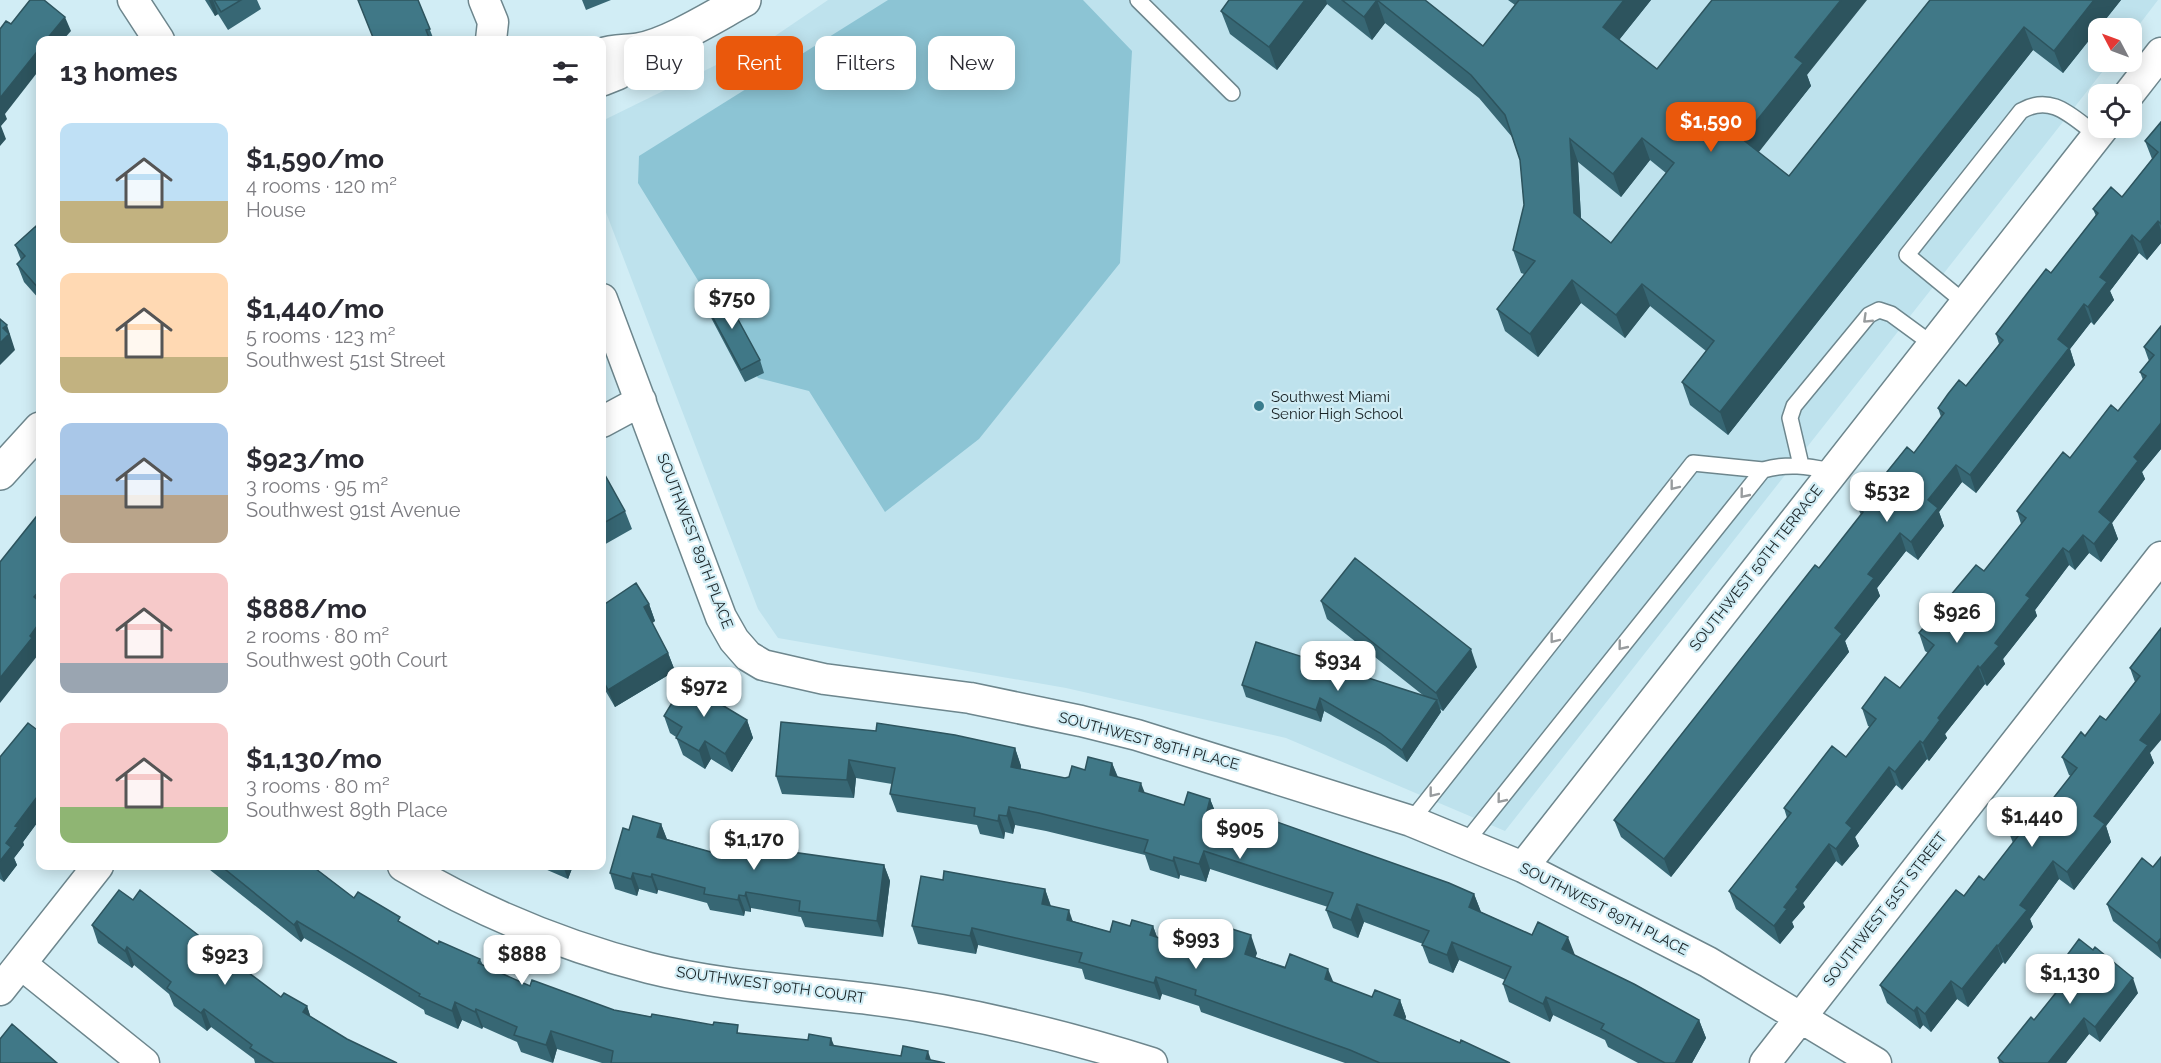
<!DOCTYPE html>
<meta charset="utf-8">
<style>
body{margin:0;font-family:Raleway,sans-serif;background:#f7f7f7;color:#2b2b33;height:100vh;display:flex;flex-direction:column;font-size:22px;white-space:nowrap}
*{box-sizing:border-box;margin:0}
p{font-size:20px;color:#7c7c81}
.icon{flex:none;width:33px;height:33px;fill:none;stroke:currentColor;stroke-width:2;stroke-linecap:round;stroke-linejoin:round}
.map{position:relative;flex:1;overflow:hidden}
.side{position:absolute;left:36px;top:36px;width:570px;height:834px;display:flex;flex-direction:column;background:#fff;border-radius:12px;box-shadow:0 3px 15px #0003}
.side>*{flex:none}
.hud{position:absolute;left:624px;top:36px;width:570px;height:54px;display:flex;gap:12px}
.needle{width:39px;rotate:311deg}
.tools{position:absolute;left:2088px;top:18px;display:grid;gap:12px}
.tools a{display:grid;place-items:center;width:54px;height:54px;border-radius:12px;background:#fff;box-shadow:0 3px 15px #0003;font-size:30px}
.price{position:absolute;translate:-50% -51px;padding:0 14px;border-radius:12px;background:#fff;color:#222;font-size:20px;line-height:39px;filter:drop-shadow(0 2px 3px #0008)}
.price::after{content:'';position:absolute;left:50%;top:36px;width:18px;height:14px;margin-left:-9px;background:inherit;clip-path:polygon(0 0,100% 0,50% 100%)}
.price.active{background:#ea580c;color:#fff}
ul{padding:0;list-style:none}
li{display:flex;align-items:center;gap:18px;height:150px;padding:0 24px}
li span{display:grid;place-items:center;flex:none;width:168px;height:120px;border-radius:12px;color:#555}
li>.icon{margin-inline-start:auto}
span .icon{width:72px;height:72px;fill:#fffc;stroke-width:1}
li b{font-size:26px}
h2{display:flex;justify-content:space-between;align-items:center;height:72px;padding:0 24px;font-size:26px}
.pill{padding:0 21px;border-radius:12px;background:#fff;box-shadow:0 3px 15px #0003;font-size:21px;line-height:54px}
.pill.active{background:#ea580c;color:#fff}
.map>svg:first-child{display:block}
</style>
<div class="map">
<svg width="2161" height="1063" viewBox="0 0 2161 1063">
<rect width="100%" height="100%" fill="#d1edf5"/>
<path fill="#bee2ed" d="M828 0H2158L2132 34V28H2098V62H2110L1505 831 1286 738 1066 688 778 638 758 609 602 202V121L775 36Z"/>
<path fill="#8cc4d4" d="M888 0H1083L1132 51 1120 263 979 439 885 512 809 391 758 378 638 183 639 156Z"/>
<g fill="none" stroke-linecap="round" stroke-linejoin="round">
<defs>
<path id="service" d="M1138 0 1232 93
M1964 302 1907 255 2021 111C2052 93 2072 117 2097 135
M1801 465 1790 418 1794 406 1869 315 1879 310 1891 314 1932 344
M1411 821 1693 463 1763 470
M1466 842 1763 470C1788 463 1807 466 1831 471"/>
<path id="minor" d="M133 0 159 40
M484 0 493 22 491 40
M2129 94 2161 53
M602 299 721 617 734 640 748 656 763 665 824 679 970 698 1081 721 1137 735 1411 821 1523 867 1708 962 1876 1063
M602 422 641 401
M403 866C479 911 563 946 649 968 721 986 796 990 869 999 965 1011 1060 1034 1152 1063
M1523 867 2103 128
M21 964 144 1063
M0 990 98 866
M1765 1063 2161 557"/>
<path id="tertiary" d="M602 55C614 50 626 52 638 50 669 45 716 15 744 0
M602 79 617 73 639 50
M0 473 40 429"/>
</defs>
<use href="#service" stroke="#6d868d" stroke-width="18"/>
<use href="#minor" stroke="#6d868d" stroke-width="33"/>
<use href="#tertiary" stroke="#6d868d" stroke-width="36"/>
<use href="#service" stroke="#fff" stroke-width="15"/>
<use href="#minor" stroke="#fff" stroke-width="30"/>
<use href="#tertiary" stroke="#fff" stroke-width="33"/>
</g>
<path fill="#376774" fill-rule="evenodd" d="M205 0H257L261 9 228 30 218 14 215 16Z
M358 0H418L434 40H374Z
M582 0H611L586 10Z
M1229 0H1425L1483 46 1515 5 1508 0H1651L1619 40 1657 69 1807 75 1811 86 1758 152 1789 176 1930 0H2121L2063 73 2033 50 1728 435 1690 405 1682 382 1706 351 1650 306 1625 338 1581 303 1538 357 1505 331 1497 309 1524 274 1521 273 1513 250 1524 205 1520 160 1512 137 1479 98 1385 23 1372 40 1327 4 1277 70 1230 34 1221 11ZM1650 160 1666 173 1611 243 1581 219 1578 162 1621 197Z
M2161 122V243L2147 260 2139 253 2110 291 2114 300 2094 325 2091 322 2070 349 2075 365 1976 493 1962 482 1939 512 1944 526 1918 560 1906 551 1877 588 1880 596 1845 641 1849 652 1671 877 1621 837 1614 820 1819 568 1861 515 1858 508 1914 453 1941 417 1938 408 1966 386 1999 344 1996 334 2051 273 2096 216 2093 209 2122 197 2152 159 2145 141Z
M40 231V300L24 282 17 264 21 260 15 245Z
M703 299 760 360 764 373 745 382 708 312Z
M2161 326V449L2142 472 2145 479 2112 523 2118 539 2101 562 2089 553 2075 570 2069 565 2035 610 2037 616 2003 659 2005 664 1987 686 1985 684 1945 734 1947 738 1929 761 1927 759 1902 790 1896 785 1855 837 1859 846 1842 866 1836 861 1803 903 1805 907 1792 922 1794 927 1780 944 1736 909 1729 891 1787 818 1784 808 1846 757 1870 727 1868 726 1862 708 1900 688 1928 653 1925 651 1919 633 1984 571 2021 524 2017 511 2118 411 2143 380 2140 372 2149 361 2144 347Z
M602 478 625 511 632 529 602 546Z
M1321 601 1477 667 1443 711 1440 709 1441 712 1407 762 1385 746 1324 711 1321 722 1246 697 1242 685 1424 696 1327 619Z
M649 604 655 621 652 623 668 653 675 671 615 707 602 685V606Z
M2161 628 2150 753 2154 763 2106 826 2111 842 2074 890 2059 879 2030 919 2033 927 2005 964 2003 962 1968 1007 1957 999 1931 1032 1923 1025 1920 1029 1887 1003 1880 985 1964 896 1984 880 2013 843 2006 825 2040 815 2071 776 2069 775 2062 757 2085 736 2106 720 2135 682 2130 668Z
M720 698 722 705 747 720 753 738 732 772 711 759 705 769 683 755 676 737 670 733 664 716Z
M781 722 1015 748 1021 766V769L1065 778 1085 770 1112 763 1118 777 1145 793 1184 805 1210 799 1216 814 1474 894 1481 912 1575 955H1574L1699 1020 1706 1038 1692 1063H1638L1608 1047 1605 1040 1553 1015 1550 1022 1509 1002 1503 984 1505 980 1459 960 1453 973 1429 963 1422 945 1423 944 1364 922 1358 938 1333 928 1326 910 1328 907 1210 869 1206 882 1180 875 1179 879 1150 870 1145 855 1046 831 1015 825 1013 834 1005 832 1004 839 980 834 977 825 897 812 890 794 892 784 856 778 854 798 782 794 776 776Z
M40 732V819L23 842 24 845 14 858 17 865 4 882 0 879V757Z
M661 824 667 839 711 852 786 845 788 852 884 865 890 881 883 937 805 927 801 917 751 908V912L745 911 744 916 710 910 707 903 658 890 657 894 639 889 637 896 615 889 610 873 629 830Z
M2161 857V959L2113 921 2107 904 2153 867Z
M205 866H312L354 898 403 924 438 944 480 959 483 965 530 986 614 1010 741 1033 901 1056 931 1060 945 1063H602L557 1049 553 1063 521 1052 517 1042 483 1027 482 1029 462 1020 458 1029 425 1014 424 1010 304 938 301 942Z
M538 866H573L568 879Z
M943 880 1045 889 1051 906 1073 921 1110 932 1130 926H1153L1157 937 1197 950 1206 941 1257 953 1255 957 1333 982 1372 997 1400 1000 1406 1017 1405 1020 1510 1063H1345L1201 1012 1199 1006 1162 994 1160 1000 1085 979 1082 969 978 945 976 954 918 944 912 926Z
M133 900 211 945 281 997 307 1006 310 1016 347 1039 397 1063H255L254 1059 211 1027 207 1031 174 1006 169 994 134 965 132 968 98 943 92 925Z
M2056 970 2138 993 2100 1042 2089 1034 2066 1063H1999L1998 1058 2034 1020 2062 985Z"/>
<path fill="#2d545e" d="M209 0H213L218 14 215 16Z
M1305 0H1326L1327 4 1277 70 1269 47Z
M1377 0 1385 23 1372 40 1364 17Z
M1624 0H1651L1611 50 1603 27Z
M1841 0H1867L1807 75 1811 86 1751 162 1742 139 1795 57Z
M2094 0H2121L2063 73 2054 51Z
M65 17 71 31 63 40H46Z
M2024 27 2033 50 1728 435 1720 412Z
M40 48V69L5 114 7 119 1 126 6 139 0 146V98Z
M1642 138 1650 160 1621 197 1613 174Z
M1570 139 1578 162 1582 236 1574 213Z
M2158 221 2161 230V243L2147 260 2140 242Z
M2132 235 2139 253 2110 291 2114 300 2094 325 2088 307 2100 277Z
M1572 280 1581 303 1538 357 1530 334Z
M1642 284 1650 306 1625 338 1616 315Z
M2084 304 2091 322 2070 349 2075 365 1976 493 1970 475 2058 339Z
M7 325 15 350 0 365V343L3 328Z
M2161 423V449L2142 472 2145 479 2112 523 2118 539 2101 562 2094 544 2099 512 2134 457Z
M1956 465 1962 482 1939 512 1944 526 1918 560 1911 542 1928 500Z
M1900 533 1906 551 1877 588 1880 596 1845 641 1849 652 1671 877 1664 859 1835 628 1868 574Z
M2083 535 2089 553 2075 570 2069 552Z
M2063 548 2069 565 2035 610 2037 616 2003 659 2005 664 1987 686 1980 668 2026 595Z
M40 590V614L34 597Z
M649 604 655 621 650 625 644 607Z
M40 622V648L37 652 38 655 0 703V678Z
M1471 649 1477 667 1443 711 1436 693Z
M668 653 675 671 615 707 608 690Z
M1978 666 1985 684 1945 734 1947 738 1929 761 1923 743 1938 718Z
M1320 698 1324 711 1321 722 1316 710Z
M1437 700 1441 712 1407 762 1402 750Z
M2161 713V740L2150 753 2154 763 2106 826 2111 842 2074 890 2067 872 2094 816 2140 740Z
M747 720 753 738 732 772 725 754Z
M705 741 711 759 705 769 699 751Z
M1920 741 1927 759 1902 790 1895 772Z
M1015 748 1021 766 1017 785 1011 767Z
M849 760 856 778 854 798 847 780Z
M1112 763 1119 781 1110 775Z
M1889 767 1896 785 1855 837 1859 846 1842 866 1836 849 1846 823Z
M1141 783 1148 801 1139 791Z
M40 793V819L23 842 24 845 14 858 17 865 4 882 0 871V861L6 843 15 826Z
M1210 799 1217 816 1207 811Z
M1009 807 1015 825 1013 834 1007 816Z
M999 815 1005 832 1004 839 998 821Z
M661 824 667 840 657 837Z
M1829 844 1836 861 1803 903 1805 907 1792 922 1794 927 1780 944 1774 926 1796 887Z
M1204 851 1210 869 1206 882 1199 864Z
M1174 857 1180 875 1179 879 1173 861Z
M2053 861 2059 879 2030 919 2033 927 2005 964 1998 946 2020 905Z
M884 865 890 881 883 937 877 921Z
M563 866H573L568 879Z
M633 873 639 889 637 896 631 879Z
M652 874 658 890 657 894 651 877Z
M1045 889 1051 907 1042 904Z
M746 892 751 908V912L745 896Z
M1474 894 1481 912 1469 907Z
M739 895 745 911 744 916 738 900Z
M1357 904 1364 922 1358 938 1351 920Z
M1069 910 1075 928 1067 920Z
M297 921 304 938 301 942 294 925Z
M1153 926 1159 943 1150 935Z
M972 928 978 945 976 954 970 936Z
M1251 935 1257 953 1251 971 1245 954Z
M1568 937 1575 955 1569 967 1562 949Z
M2161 938V954L2157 943Z
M1452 942 1459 960 1453 973 1447 955Z
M1997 945 2003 962 1968 1007 1962 989Z
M127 947 134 965 132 968 125 951Z
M241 958 248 976 237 964Z
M1328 969 1335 986 1325 979Z
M1156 977 1162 994 1160 1000 1154 983Z
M2133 978 2138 993 2100 1042 2095 1027Z
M1951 981 1957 999 1931 1032 1925 1014Z
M1546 997 1553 1015 1550 1022 1543 1004Z
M1400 1000 1406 1017 1400 1032 1394 1015Z
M455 1002 462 1020 458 1029 452 1011Z
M307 1006 313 1024 303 1012Z
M1917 1007 1923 1025 1920 1029 1914 1011Z
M204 1009 211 1027 207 1031 201 1013Z
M476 1009 483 1027 482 1029 475 1012Z
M2084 1018 2089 1034 2066 1063H2048Z
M1699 1020 1706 1038 1692 1063H1675Z
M551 1031 557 1049 553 1063 546 1045Z
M831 1038 838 1055 830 1045Z
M928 1051 932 1063 926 1059Z"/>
<path fill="#407887" stroke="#2d545e" stroke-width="1.5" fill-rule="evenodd" d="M30 0H44L65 17 46 40H40V48L0 98V29L6 21 11 24Z
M214 0H241L221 12Z
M358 0H418L430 29 426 30 430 40H374Z
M1229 0H1305L1269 47 1221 11Z
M1342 0H1425L1483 46 1519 0H1624L1603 27 1657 69 1712 0H1841L1795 57 1803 63 1742 139 1789 176 1930 0H2094L2054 51 2024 27 1720 412 1682 382 1714 341 1642 284 1616 315 1572 280 1530 334 1497 309 1535 261 1513 250 1524 205 1520 160 1505 115 1471 75 1377 0 1364 17ZM1642 138 1674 163 1611 243 1574 213 1570 139 1613 174Z
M2161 122V224L2158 221 2140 242 2132 235 2100 277 2107 282 2088 307 2084 304 2058 339 2069 348 1970 475 1956 465 1928 500 1938 508 1911 542 1900 533 1868 574 1874 578 1835 628 1842 634 1664 859 1614 820 1815 565 1819 568 1863 512 1858 508 1907 447 1914 453 1944 413 1938 408 1948 394 1959 380 1966 386 2003 340 1996 334 2046 269 2051 273 2098 213 2093 209 2111 187 2122 197 2158 152 2145 141Z
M36 226 40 231V290L17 264 25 256 15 245Z
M722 290 760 360 741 370 703 299Z
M0 319 7 325 3 328 9 334 0 343Z
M2161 326V423L2134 457 2138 461 2099 512 2111 522 2094 544 2083 535 2069 552 2063 548 2026 595 2030 598 1995 643 1999 646 1980 668 1978 666 1938 718 1940 720 1923 743 1920 741 1895 772 1889 767 1846 823 1852 828 1836 849 1829 844 1796 887 1798 889 1784 907 1787 909 1774 926 1729 891 1791 813 1784 808 1832 746 1846 757 1876 719 1862 708 1885 677 1900 688 1934 645 1919 633 1976 565 1984 571 2026 518 2017 511 2063 452 2070 458 2111 405 2118 411 2146 376 2140 372 2154 355 2144 347Z
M605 475 625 511 602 524V478Z
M40 512V590L34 597 40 602V622L30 636 32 638 0 678V562Z
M1355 558 1471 649 1436 693 1321 601Z
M636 583 649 604 644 607 668 653 608 690 602 678V606Z
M2161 628V713L2140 740 2148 745 2094 816 2105 824 2067 872 2053 861 2020 905 2027 910 1998 946 1997 945 1962 989 1951 981 1925 1014 1917 1007 1914 1011 1880 985 1956 890 1964 896 1979 876 1984 880 2019 835 2006 825 2024 802 2040 815 2077 768 2062 757 2081 732 2085 736 2100 716 2106 720 2140 676 2130 668Z
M1256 642 1437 700 1402 750 1380 733 1320 698 1316 710 1242 685Z
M687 678 720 698 717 702 747 720 725 754 705 741 699 751 676 738 682 727 664 716Z
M781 722 876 731 877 723 955 735 1015 748 1011 767 1065 778 1069 777 1072 766 1085 770 1088 757 1112 763 1110 775 1141 783 1139 791 1184 805 1188 792 1210 799 1207 811 1256 826 1260 816 1449 883 1474 894 1469 907 1532 935 1538 922 1568 937 1562 949 1634 984 1699 1020 1675 1063H1665L1601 1029 1604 1024 1546 997 1543 1004 1503 984 1511 967 1452 942 1447 955 1422 945 1429 931 1357 904 1351 920 1326 910 1333 893 1204 851 1199 864 1174 857 1173 861 1144 852 1148 840 1039 813 1009 807 1007 816 999 815 998 821 974 816 975 808 890 794 895 768 849 760 847 780 776 776Z
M28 723 40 732V793L15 826 18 827 6 843 11 847 0 861V757Z
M633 816 661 824 657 837 711 852 714 833 786 845 785 851 884 865 877 921 799 911 800 901 746 892 745 896 739 895 738 900 704 894 705 888 652 874 651 877 633 873 631 879 610 873 623 828 629 830Z
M2161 857V938L2157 943 2107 904 2142 858 2153 867Z
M221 866H312L354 898 358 892 400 917 398 921 438 944 439 941 480 959 478 963 530 986 532 980 614 1010 651 1017 652 1014 713 1025 714 1022 738 1025 737 1033 808 1040 809 1034 831 1038 830 1045 901 1056 903 1046 928 1051 926 1059 945 1063H611L613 1051 551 1031 546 1045 514 1035 517 1027 476 1009 475 1012 455 1002 452 1011 419 996 420 994 297 921 294 925Z
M944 871 1045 889 1042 904 1069 910 1067 920 1110 932 1113 921 1130 926 1132 920 1153 926 1150 935 1197 950 1201 940 1206 941 1213 923 1251 935 1245 954 1285 968 1290 954 1328 969 1325 979 1372 997 1375 990 1400 1000 1394 1015 1460 1043 1461 1040 1510 1063H1380L1350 1050 1195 995 1196 990 1156 977 1154 983 1079 962 1082 953 972 928 970 936 912 926 921 876 943 880Z
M119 890 133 900 140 890 211 945 216 939 241 958 237 964 281 997 284 993 307 1006 303 1012 347 1039 397 1063H274L250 1048 252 1045 204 1009 201 1013 167 988 171 982 127 947 125 951 92 925Z
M2079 939 2093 950 2095 947 2133 978 2095 1027 2084 1018 2048 1063H2004L1998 1058 2031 1017 2034 1020 2067 979 2056 970Z
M12 1024 57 1063H0V1039Z"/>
<defs><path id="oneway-chevron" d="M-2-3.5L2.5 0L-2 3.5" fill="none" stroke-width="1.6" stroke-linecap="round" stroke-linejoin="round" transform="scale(1.5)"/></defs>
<g stroke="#989c9e">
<use href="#oneway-chevron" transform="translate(1867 319) rotate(136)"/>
<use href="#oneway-chevron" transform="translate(1674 486) rotate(128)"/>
<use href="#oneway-chevron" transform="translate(1744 494) rotate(129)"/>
<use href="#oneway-chevron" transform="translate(1554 639) rotate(128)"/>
<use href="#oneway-chevron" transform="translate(1622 646) rotate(129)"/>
<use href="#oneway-chevron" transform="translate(1433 793) rotate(128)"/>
<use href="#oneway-chevron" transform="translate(1501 799) rotate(129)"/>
</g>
<circle fill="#397c8d" stroke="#d1edf5" stroke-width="2" cx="1259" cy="406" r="6"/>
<g text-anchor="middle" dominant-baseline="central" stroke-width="4.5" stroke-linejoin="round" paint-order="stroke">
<g font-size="15" fill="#1a2427" stroke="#d1edf5" text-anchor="start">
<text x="1271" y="397">Southwest Miami<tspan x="1271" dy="17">Senior High School</tspan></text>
</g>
<g font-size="15" fill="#1a2427" stroke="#d1edf5">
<text transform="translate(695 541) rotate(69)">SOUTHWEST 89TH PLACE</text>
<text transform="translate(1756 568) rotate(-52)">SOUTHWEST 50TH TERRACE</text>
<text transform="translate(1149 741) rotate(15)">SOUTHWEST 89TH PLACE</text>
<text transform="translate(1604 909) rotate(27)">SOUTHWEST 89TH PLACE</text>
<text transform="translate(1885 909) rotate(-52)">SOUTHWEST 51ST STREET</text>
<text transform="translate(771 985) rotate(8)">SOUTHWEST 90TH COURT</text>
</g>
</g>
</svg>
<div class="tools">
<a><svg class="needle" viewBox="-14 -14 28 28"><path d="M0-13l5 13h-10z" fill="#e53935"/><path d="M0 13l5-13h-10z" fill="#7c7c81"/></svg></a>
<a><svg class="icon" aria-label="locate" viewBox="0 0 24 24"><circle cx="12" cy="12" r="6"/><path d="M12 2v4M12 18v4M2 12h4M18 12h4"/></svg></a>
</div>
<b class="price active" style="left:1711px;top:153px">$1,590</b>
<b class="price" style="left:732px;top:330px">$750</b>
<b class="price" style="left:1887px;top:523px">$532</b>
<b class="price" style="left:1957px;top:644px">$926</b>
<b class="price" style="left:1338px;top:692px">$934</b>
<b class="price" style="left:704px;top:718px">$972</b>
<b class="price" style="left:2032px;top:848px">$1,440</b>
<b class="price" style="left:1240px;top:860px">$905</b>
<b class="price" style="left:754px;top:871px">$1,170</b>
<b class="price" style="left:1196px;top:970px">$993</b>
<b class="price" style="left:225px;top:986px">$923</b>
<b class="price" style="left:522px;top:986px">$888</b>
<b class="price" style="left:2070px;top:1005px">$1,130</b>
<div class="hud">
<a class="pill">Buy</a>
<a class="pill active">Rent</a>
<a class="pill">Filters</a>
<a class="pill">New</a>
</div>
<section class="side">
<h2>13 homes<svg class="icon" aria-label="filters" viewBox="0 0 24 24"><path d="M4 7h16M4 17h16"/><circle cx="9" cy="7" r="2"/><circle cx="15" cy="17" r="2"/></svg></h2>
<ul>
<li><span style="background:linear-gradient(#bfe0f5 65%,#c2b280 0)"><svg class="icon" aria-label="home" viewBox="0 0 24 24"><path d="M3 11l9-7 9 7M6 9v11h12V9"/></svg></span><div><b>$1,590/mo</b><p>4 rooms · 120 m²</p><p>House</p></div></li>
<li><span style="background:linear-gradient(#ffd9b3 70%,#c2b280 0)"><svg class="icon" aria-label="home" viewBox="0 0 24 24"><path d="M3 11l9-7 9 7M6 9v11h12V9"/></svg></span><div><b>$1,440/mo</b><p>5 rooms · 123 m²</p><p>Southwest 51st Street</p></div></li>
<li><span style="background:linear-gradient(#a9c7e8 60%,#b9a48a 0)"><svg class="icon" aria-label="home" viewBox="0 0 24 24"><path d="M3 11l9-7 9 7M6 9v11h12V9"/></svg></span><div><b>$923/mo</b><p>3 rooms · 95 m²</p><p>Southwest 91st Avenue</p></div></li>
<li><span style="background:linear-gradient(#f6c9c9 75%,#9aa5b1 0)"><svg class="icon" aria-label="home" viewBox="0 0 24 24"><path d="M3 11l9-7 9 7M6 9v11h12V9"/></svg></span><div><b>$888/mo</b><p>2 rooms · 80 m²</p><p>Southwest 90th Court</p></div></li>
<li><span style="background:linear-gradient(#f6c9c9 70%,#8fb573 0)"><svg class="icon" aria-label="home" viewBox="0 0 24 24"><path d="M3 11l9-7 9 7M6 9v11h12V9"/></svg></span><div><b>$1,130/mo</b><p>3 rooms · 80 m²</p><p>Southwest 89th Place</p></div></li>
</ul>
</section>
</div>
